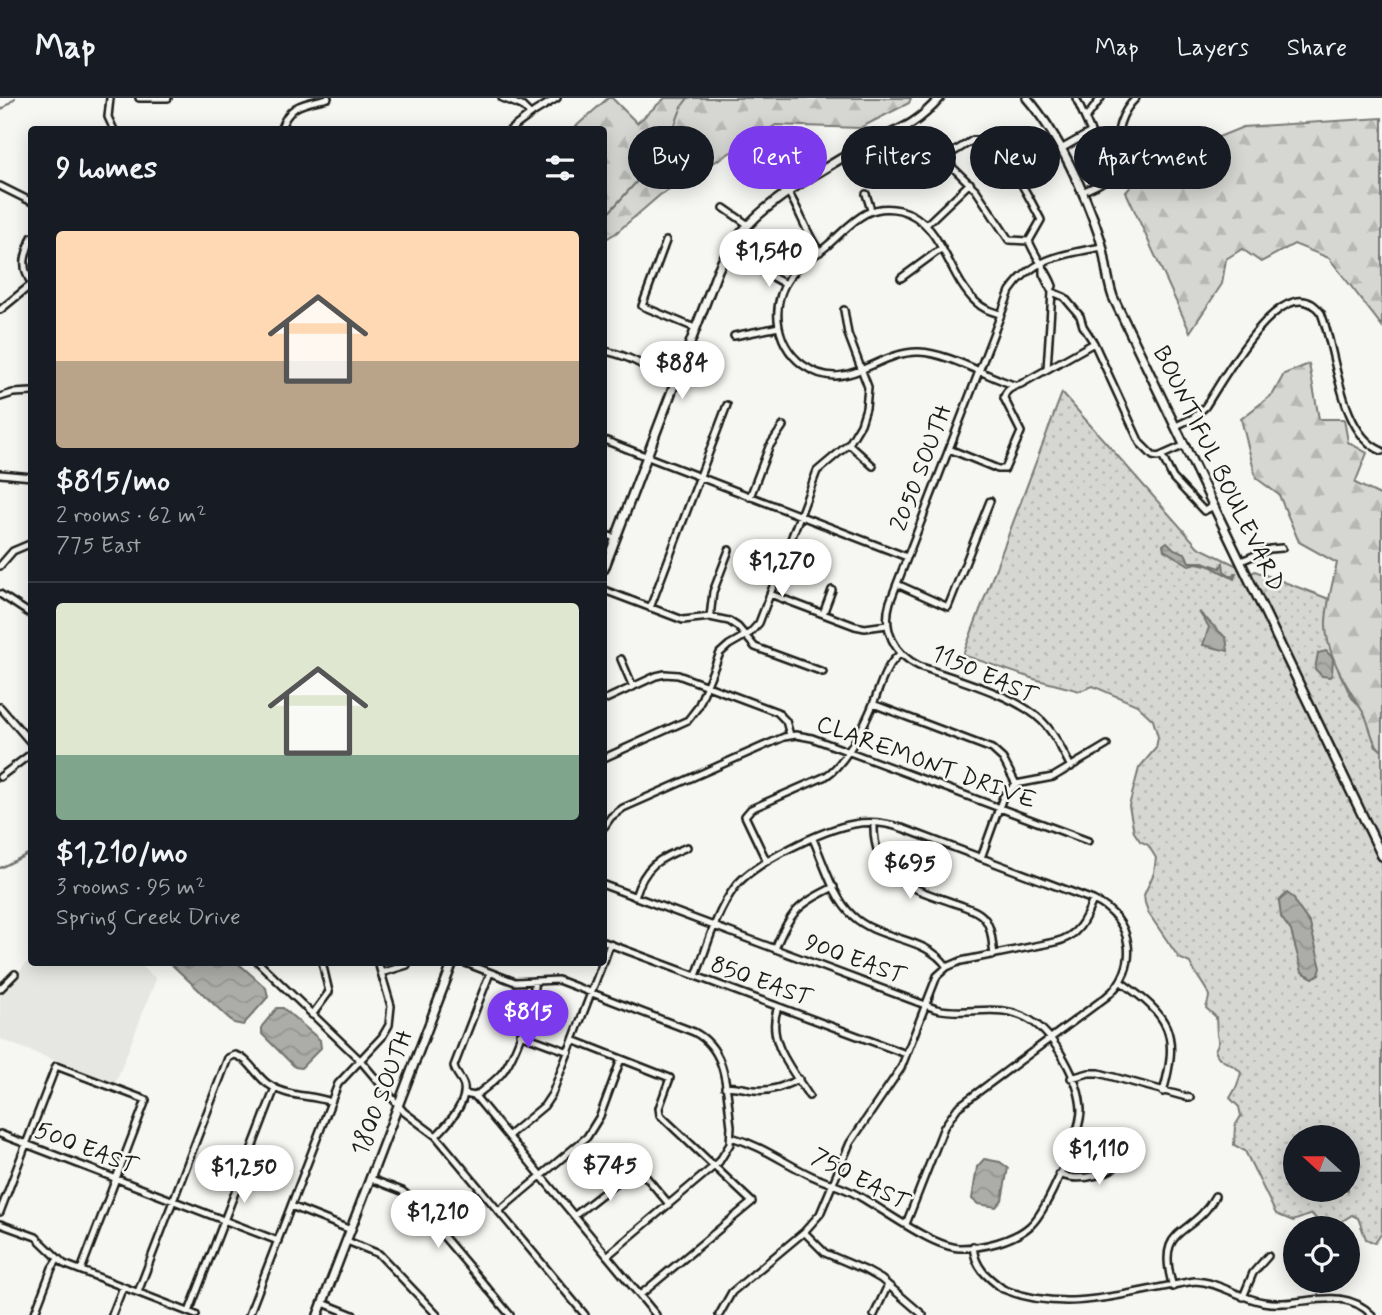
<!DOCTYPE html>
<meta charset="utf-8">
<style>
body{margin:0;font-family:Mynerve,sans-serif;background:#20242c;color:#f1f3f6;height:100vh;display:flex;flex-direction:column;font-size:26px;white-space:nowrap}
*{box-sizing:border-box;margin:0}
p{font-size:23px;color:#9ea1a6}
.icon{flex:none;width:38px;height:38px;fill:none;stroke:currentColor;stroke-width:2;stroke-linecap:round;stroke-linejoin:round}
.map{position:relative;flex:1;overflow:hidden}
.drawer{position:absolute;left:28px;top:28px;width:579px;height:840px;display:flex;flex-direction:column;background:#171b24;border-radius:7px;box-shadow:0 4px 18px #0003}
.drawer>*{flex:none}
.banner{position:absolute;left:628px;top:28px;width:648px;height:63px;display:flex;gap:14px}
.needle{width:46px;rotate:291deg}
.tools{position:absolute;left:1283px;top:1027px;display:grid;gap:14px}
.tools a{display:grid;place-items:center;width:77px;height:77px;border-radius:50%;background:#171b24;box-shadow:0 4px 18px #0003;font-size:35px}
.price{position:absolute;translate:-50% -60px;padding:0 16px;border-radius:24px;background:#fff;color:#222;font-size:23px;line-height:46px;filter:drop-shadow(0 2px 4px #0008)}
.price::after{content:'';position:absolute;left:50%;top:42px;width:21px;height:16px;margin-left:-10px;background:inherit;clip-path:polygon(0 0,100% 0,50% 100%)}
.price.selected{background:#7c3aed;color:#fff}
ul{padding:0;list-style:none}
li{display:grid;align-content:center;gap:14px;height:371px;padding:0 28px}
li+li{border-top:2px solid #363941}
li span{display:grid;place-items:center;height:217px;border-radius:7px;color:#555}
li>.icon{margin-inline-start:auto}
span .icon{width:126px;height:126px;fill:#fffc;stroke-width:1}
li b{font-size:30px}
h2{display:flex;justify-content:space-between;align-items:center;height:84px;padding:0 28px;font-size:30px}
.tag{padding:0 24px;border-radius:32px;background:#171b24;box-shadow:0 4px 18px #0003;font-size:24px;line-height:63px}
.tag.selected{background:#7c3aed;color:#fff}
header{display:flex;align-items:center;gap:42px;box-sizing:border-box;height:98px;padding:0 35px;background:#171b24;border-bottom:2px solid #363941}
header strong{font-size:33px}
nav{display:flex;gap:38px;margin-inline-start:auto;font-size:24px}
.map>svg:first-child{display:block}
</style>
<header>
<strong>Map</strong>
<nav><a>Map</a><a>Layers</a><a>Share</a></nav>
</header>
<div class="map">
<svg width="1382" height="1217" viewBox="0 0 1382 1217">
<defs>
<pattern id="green-dots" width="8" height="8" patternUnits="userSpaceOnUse" patternTransform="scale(1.75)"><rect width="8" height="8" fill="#d6d6d2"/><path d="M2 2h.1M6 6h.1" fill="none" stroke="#b7b7b4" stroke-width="1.8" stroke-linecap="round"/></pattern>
<pattern id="forest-firs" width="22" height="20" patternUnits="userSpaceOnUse" patternTransform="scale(1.75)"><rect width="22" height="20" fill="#d6d6d2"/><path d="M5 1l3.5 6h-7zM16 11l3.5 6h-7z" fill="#b7b7b4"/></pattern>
<pattern id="water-waves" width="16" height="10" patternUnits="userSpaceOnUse" patternTransform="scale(1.75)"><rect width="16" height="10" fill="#acaca9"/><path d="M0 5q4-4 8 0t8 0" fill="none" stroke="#939391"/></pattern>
</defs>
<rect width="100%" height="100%" fill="#f6f6f2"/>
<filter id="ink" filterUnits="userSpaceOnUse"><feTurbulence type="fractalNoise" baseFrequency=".0143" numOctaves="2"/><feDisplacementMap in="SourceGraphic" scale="14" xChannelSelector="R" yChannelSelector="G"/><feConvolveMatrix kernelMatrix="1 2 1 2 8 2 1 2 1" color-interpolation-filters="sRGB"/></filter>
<g filter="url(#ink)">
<path fill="#e6e6e2" d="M31 860 32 864 139 865 156 881 115 986 0 941V896Z"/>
<path fill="url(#green-dots)" stroke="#797977" stroke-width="2" fill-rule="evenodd" d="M1062 295 1198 449 1252 475 1255 473 1329 501 1326 526 1339 574 1352 600 1364 612 1375 647 1382 653V1135L1375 1145 1366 1141 1358 1120 1352 1117 1336 1127 1324 1130 1312 1116 1293 1123 1276 1116 1245 1053 1234 1047 1235 1028 1241 1018 1239 1009 1230 1000 1237 988 1241 975C1235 964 1219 967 1215 952L1219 944 1217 937 1216 919 1206 910C1207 906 1209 902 1209 898 1208 891 1193 874 1190 865L1179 860 1149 816 1145 805 1144 797 1154 775 1156 760 1148 747 1140 743 1134 734 1129 708 1139 670 1156 650 1158 639 1153 622 1137 607 1093 588 1080 593 1034 581 963 557ZM1295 1040H1348V1092H1295Z"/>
<path fill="url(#forest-firs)" stroke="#797977" stroke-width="2" d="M608 0H612L637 25 665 0H911L909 5 860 30 776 27 660 97 616 135 604 142V32L573 31Z
M1382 20V228L1329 160 1294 146 1261 164 1242 151 1226 161 1222 186 1190 234 1126 94 1150 67 1243 29Z
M1309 266 1319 321H1344L1348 344 1367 355 1355 385 1382 398V653C1370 643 1371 627 1363 614 1347 588 1325 556 1326 524 1327 504 1333 484 1337 465L1299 444 1279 397 1256 380 1241 321 1273 296 1284 276Z"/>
<path fill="url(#water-waves)" stroke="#727271" stroke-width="2" d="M1167 444 1174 451 1185 455 1189 464H1203L1220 470 1223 465 1224 473 1233 479 1234 475H1236L1234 481 1210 468 1197 465 1189 467 1164 452 1163 447Z
M1199 514 1226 540 1228 553 1203 547 1209 529Z
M1326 553 1333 560 1332 576 1330 579 1322 578 1315 571 1318 555Z
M1287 795 1294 800 1296 806 1310 826 1321 870 1319 876 1313 880 1302 874 1291 833 1281 819 1279 803Z
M170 865H238L266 890 268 899 243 927 234 925Z
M277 910H283L320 942 321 950 301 970 295 969 262 936V928Z
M984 1061 1000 1064 1008 1070 1002 1102 996 1109 978 1106 972 1101 977 1069Z"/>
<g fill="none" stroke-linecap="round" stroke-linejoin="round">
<path stroke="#727271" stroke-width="2" d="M0 13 15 0
M604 120 666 51 682 8 688 0
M0 770 32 754"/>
<defs>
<path id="minor" d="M110 0 108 19 114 32
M139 0H168
M502 0 522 8 530 16
M1086 20 1101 0
M280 32C290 5 303 6 328 0
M510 32 534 14 557 0
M1061 51 1091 34 1076 0
M943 60 976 92 1009 142 1029 143
M913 79 973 42H984C1011 63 1026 93 1041 122L1029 143
M0 88 32 104
M788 94C800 113 806 135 820 154
M1082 94C1090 90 1100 87 1106 81 1123 60 1107 28 1136 0
M866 96 871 112
M724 110 747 126
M926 127 970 85
M666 143 642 208 695 230
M1029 143C1035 159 1047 172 1053 188L1051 192
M1043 169V176L1052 194 1064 199 1080 218 1083 228 1094 245 1140 345 1153 358 1158 359 1185 347
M760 172 785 186
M901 180 942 150
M0 212 32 186C20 169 25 157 32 139
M1000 216C991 213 983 211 976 204 947 178 943 123 900 112 866 104 851 127 828 147 818 156 804 163 795 173 769 200 773 245 803 267 847 298 876 253 919 254 949 255 985 278 1014 287
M734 238 779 229
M604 253C631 257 650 273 675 283
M1047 271 1052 194
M0 299 13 295 32 294
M1176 328 1193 320 1205 309C1222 284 1285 165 1321 215 1337 254 1339 336 1382 353
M604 342 907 459
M849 346 873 368
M949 351 998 371H1005L1021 334 1004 300C1005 292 1014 288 1021 286L1094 245
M1162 358 1173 380 1204 413 1214 408
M0 376 32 379
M750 399 769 349 783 328
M604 436 615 440
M1241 463 1270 451 1282 450
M0 468 13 453 32 445
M897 486 948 509 990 403
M604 492 683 522 710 519 729 523 738 529 755 549 823 574
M0 496 32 517
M770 496 855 528 865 530 887 527
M650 510 727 307
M823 516 832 492
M710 519 713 494 729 452
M621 561 633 589
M604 602 656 578 665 576 678 577 777 614 786 623 790 637
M873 606 992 651 1003 661 1016 686
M0 609 32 646
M604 660 688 622 698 609 720 555 729 547 750 535 759 525 817 373 849 346 861 326 866 310 868 289 848 236 844 212
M1071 669C1063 654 1055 636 1042 623 1016 597 955 581 919 568 894 556 882 531 890 504L1010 193C1033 159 1065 156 1102 149
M0 679 32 655
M874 725C872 783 915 791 960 807 968 810 979 813 984 820 992 829 992 845 994 857
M604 729 611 719 623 710 784 639 796 637 812 640 1088 743
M813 741C824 765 833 800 853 818 879 843 927 838 947 869
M981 760 1003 699 1016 686 1053 679 1107 647
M766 762 745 718 751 711 826 678C846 665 865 626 874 604 881 586 885 568 900 556
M604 787 936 911C970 919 997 903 1030 922 1055 937 1080 983 1081 1012 1081 1034 1047 1113 1030 1128 1013 1143 983 1150 960 1150 932 1149 883 1111 857 1097 843 1089 827 1085 812 1078 784 1065 763 1048 731 1039
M635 799C645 767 657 762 687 749
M604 844 906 956
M775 851C790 814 798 806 834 789
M604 863 610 846
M258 864 360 962 404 1014 436 1038 585 1217
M463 864 515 884 558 882 694 934C729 952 726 994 731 1028L730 1046 719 1064 607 1158
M381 875 407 867
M696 878C707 849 716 814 735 789 753 765 824 731 854 726 870 723 886 725 902 730L1093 802C1134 820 1141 871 1106 899L958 1009 944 1029 906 1126
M1121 884C1169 918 1180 934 1163 994
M0 891 15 876
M778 909C765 942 792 971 809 998
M312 917 329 894 322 864
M520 936 569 954
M573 942 670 980 659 1010 660 1017 752 1104 640 1197
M1071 980 1089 975H1099L1190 1000
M725 989C736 987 743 991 754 992 771 994 784 988 799 981
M464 996 475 998 656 1217
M475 998C484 991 493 985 501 976 514 961 536 903 534 883
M0 1036 278 1143
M436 1038C447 1027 467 1006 464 989 463 981 455 976 454 968L490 875
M508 1038 544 1008 552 996 603 864
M1059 1076C1081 1085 1113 1077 1126 1057
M371 1081 402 1093 412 1101 510 1217
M291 1108 351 1132
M499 1113 587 1039 600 1018 621 961
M0 1114 56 968 146 1002 81 1172
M574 1118 635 1070 641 1073 669 1106
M0 1126 36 1139 64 1166 196 1217
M804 1134 825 1155 865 1172 881 1181 923 1217
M347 1143 379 1156 437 1217
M973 1148C975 1170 987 1179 1003 1191 1066 1217 1128 1194 1195 1183 1219 1184 1239 1200 1263 1204 1300 1211 1341 1185 1372 1217
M1173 1189C1154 1125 1193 1141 1215 1098
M138 1194 228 960 235 957C249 960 256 978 268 986 288 1000 309 996 331 1004
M1243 1199 1253 1175 1268 1158
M323 1205 353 1217
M189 1214 275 990
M34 1217 52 1170 58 1161
M112 1217 123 1189
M249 1217 338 986 382 939 389 927 391 908 378 864
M719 1217 732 1194 804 1134 820 1116 850 1045 901 970 937 878 947 869 961 863 1055 844C1078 839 1085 822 1093 802
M874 1217 888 1187"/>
<path id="major" d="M1027 0C1058 36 1085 94 1100 140 1106 159 1106 179 1113 199L1382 758
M604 471 718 172C737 129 769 106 807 81 826 70 844 58 863 48 899 31 912 31 940 0
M318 1217 453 864"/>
</defs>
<use href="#minor" stroke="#1c1c1c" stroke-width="10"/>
<use href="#major" stroke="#1c1c1c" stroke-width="12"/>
<use href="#minor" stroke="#f6f6f2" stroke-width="5"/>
<use href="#major" stroke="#f6f6f2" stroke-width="7"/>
</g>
</g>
<g text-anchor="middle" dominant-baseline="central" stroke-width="5" stroke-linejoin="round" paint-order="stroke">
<g font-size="24" fill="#1c1c1c" stroke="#f6f6f2">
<text transform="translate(922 370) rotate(-69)">2050 SOUTH</text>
<text transform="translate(1218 371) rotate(64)">BOUNTIFUL BOULEVARD</text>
<text transform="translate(984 577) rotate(24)">1150 EAST</text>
<text transform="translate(926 665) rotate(20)">CLAREMONT DRIVE</text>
<text transform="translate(855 862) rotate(20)">900 EAST</text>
<text transform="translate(761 884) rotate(20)">850 EAST</text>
<text transform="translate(383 995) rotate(-69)">1800 SOUTH</text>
<text transform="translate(86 1051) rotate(21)">500 EAST</text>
<text transform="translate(860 1082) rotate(28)">750 EAST</text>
</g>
</g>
</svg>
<div class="tools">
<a><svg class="needle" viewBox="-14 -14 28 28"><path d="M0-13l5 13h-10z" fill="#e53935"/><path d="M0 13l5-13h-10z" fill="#9ea1a6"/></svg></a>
<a><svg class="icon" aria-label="locate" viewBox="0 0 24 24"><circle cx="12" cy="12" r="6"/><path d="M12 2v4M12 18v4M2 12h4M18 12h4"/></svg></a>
</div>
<b class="price" style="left:769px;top:191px">$1,540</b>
<b class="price" style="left:682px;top:303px">$884</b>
<b class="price" style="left:782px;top:501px">$1,270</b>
<b class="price" style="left:910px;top:803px">$695</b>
<b class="price selected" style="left:528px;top:952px">$815</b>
<b class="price" style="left:1099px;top:1089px">$1,110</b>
<b class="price" style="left:610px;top:1105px">$745</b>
<b class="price" style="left:244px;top:1107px">$1,250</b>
<b class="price" style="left:438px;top:1152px">$1,210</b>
<div class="banner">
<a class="tag">Buy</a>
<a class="tag selected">Rent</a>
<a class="tag">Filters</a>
<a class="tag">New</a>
<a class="tag">Apartment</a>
</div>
<section class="drawer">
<h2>9 homes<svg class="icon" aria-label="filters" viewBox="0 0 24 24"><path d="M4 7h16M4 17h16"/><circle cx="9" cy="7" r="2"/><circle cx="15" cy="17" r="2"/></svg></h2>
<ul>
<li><span style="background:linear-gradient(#ffd9b3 60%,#b9a48a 0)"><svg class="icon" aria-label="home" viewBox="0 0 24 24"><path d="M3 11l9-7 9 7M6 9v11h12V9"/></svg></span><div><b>$815/mo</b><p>2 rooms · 62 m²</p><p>775 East</p></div></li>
<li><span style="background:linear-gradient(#dfe7d0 70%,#7fa58c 0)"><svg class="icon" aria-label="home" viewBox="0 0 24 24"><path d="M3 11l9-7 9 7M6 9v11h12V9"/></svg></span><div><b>$1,210/mo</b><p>3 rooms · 95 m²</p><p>Spring Creek Drive</p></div></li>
</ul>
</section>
</div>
